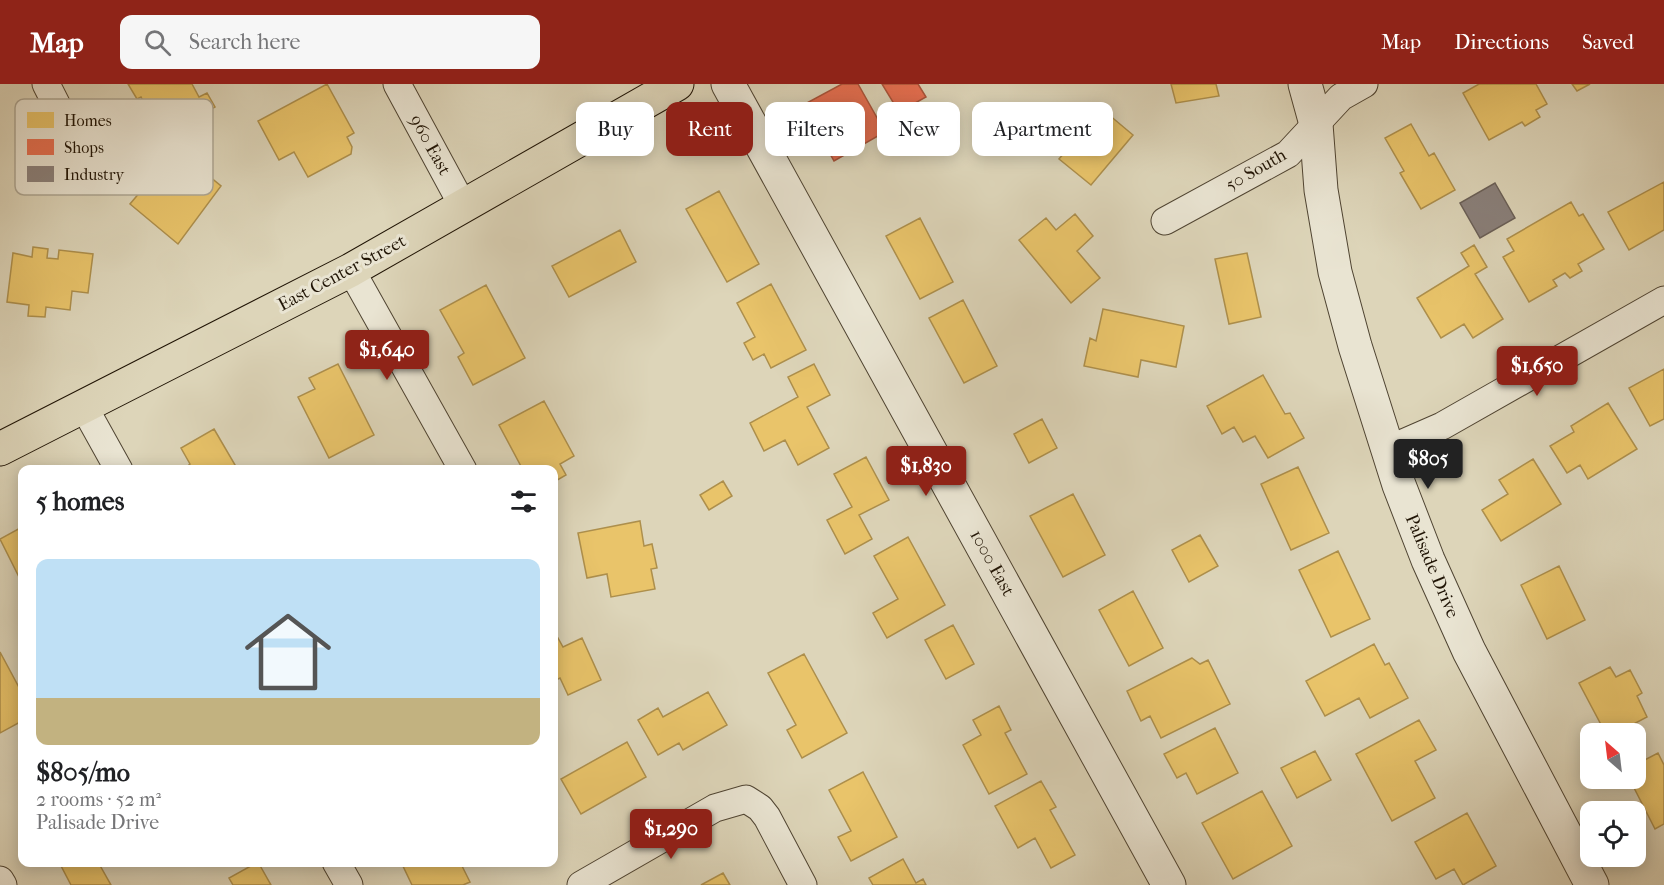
<!DOCTYPE html>
<meta charset="utf-8">
<style>
body{margin:0;font-family:"IM FELL French Canon",serif;background:#f6f6f6;color:#202124;height:100vh;display:flex;flex-direction:column;font-size:22px;white-space:nowrap}
*{box-sizing:border-box;margin:0}
p{font-size:20px;color:#757577}
.icon{flex:none;width:33px;height:33px;fill:none;stroke:currentColor;stroke-width:2;stroke-linecap:round;stroke-linejoin:round}
.map{position:relative;flex:1;overflow:hidden}
.sheet{position:absolute;left:18px;top:381px;width:540px;height:402px;display:flex;flex-direction:column;background:#fff;border-radius:12px;box-shadow:0 3px 15px #0003}
.sheet>*{flex:none}
.hud{position:absolute;left:576px;top:18px;width:570px;height:54px;display:flex;gap:12px}
.needle{width:39px;rotate:332deg}
.buttons{position:absolute;left:1580px;top:639px;display:grid;gap:12px}
.buttons a{display:grid;place-items:center;width:66px;height:66px;border-radius:12px;background:#fff;box-shadow:0 3px 15px #0003;font-size:30px}
.price{position:absolute;translate:-50% -51px;padding:0 14px;border-radius:6px;background:#8f2418;color:#fff;font-size:20px;line-height:39px;filter:drop-shadow(0 2px 3px #0008)}
.price::after{content:'';position:absolute;left:50%;top:36px;width:18px;height:14px;margin-left:-9px;background:inherit;clip-path:polygon(0 0,100% 0,50% 100%)}
.price.active{background:#222;color:#fff}
ul{padding:0;list-style:none}
li{display:grid;align-content:center;gap:12px;height:318px;padding:0 18px}
li+li{border-top:2px solid #e0e0e0}
li span{display:grid;place-items:center;height:186px;border-radius:12px;color:#555}
li>.icon{margin-inline-start:auto}
span .icon{width:108px;height:108px;fill:#fffc;stroke-width:1}
li b{font-size:26px}
h2{display:flex;justify-content:space-between;align-items:center;height:72px;padding:0 18px;font-size:26px}
.pill{padding:0 21px;border-radius:12px;background:#fff;box-shadow:0 3px 15px #0003;font-size:21px;line-height:54px}
.pill.active{background:#8f2418;color:#fff}
header{display:flex;align-items:center;gap:36px;box-sizing:border-box;height:84px;padding:0 30px;background:#8f2418;color:#fff}
header strong{font-size:28px}
nav{display:flex;gap:33px;margin-inline-start:auto;font-size:21px}
.search{width:420px;height:54px;background:#f6f6f6;display:flex;align-items:center;gap:15px;box-sizing:border-box;padding:0 21px;border-radius:12px;color:#757577;font-size:22px}
.map>svg:first-child{display:block}
</style>
<header>
<strong>Map</strong>
<div class="search"><svg class="icon" aria-label="search" viewBox="0 0 24 24"><circle cx="10" cy="10" r="6"/><path d="M15 15l6 6"/></svg>Search here</div>
<nav><a>Map</a><a>Directions</a><a>Saved</a></nav>
</header>
<div class="map">
<svg width="1664" height="801" viewBox="0 0 1664 801">
<rect width="100%" height="100%" fill="#ddd5b9"/>
<filter id="stains"><feTurbulence type="fractalNoise" baseFrequency=".00333" numOctaves="4"/><feColorMatrix values="0 0 0 0 .2 0 0 0 0 .09 0 0 0 0 .02 0 0 0 .5 -.17"/></filter>
<radialGradient id="worn" r=".72"><stop offset=".6" stop-color="#630" stop-opacity="0"/><stop offset="1" stop-color="#630" stop-opacity=".3"/></radialGradient>
<path fill="#e9c46a" stroke="#ad8f4c" stroke-width="1.5" d="M128 0H192L199 13 207 9 215 23 168 51 158 32 152 35 141 13 137 15Z
M327 0 354 49 347 53 352 63 351 70 308 93 294 68 279 76 258 37Z
M1171 0H1216L1219 12 1176 19Z
M1479 0H1536L1547 20 1536 26 1540 33 1525 42 1522 38 1489 56 1463 9Z
M1572 0H1590L1577 7Z
M1102 25 1133 51 1091 101 1059 75 1078 53 1073 48 1088 31 1092 37Z
M1411 40 1429 72 1434 69 1455 106 1421 125 1400 89 1404 87 1385 54Z
M187 74 221 102 178 160 130 120 146 101 156 109Z
M1664 98V146L1629 166 1608 128Z
M719 107 759 180 727 198 686 125Z
M1571 118 1579 132 1583 130 1604 165 1578 180 1582 187 1570 194 1565 189 1553 196 1557 202 1529 218 1503 173 1514 167 1507 155Z
M1075 130 1093 152 1077 167 1100 194 1071 219 1019 156 1046 134 1056 146Z
M920 134 953 198 920 215 886 152Z
M620 146 636 178 569 213 552 182Z
M1474 161 1487 183 1475 190 1503 235 1473 254 1464 240 1441 254 1417 214 1469 182 1461 169Z
M33 163 48 165 47 174 58 175 59 166 93 170 88 209 72 207 70 226 46 223 45 233 28 232 29 221 7 218 13 169 32 173Z
M1247 169 1261 233 1229 240 1215 175Z
M771 200 806 266 771 284 764 270 753 276 744 259 755 253 737 219Z
M486 201 525 274 473 301 458 273 464 269 440 226Z
M963 216 997 282 964 299 929 234Z
M1103 225 1184 242 1176 283 1141 276 1138 293 1084 282 1090 254 1096 257Z
M338 280 374 351 329 374 298 313 315 305 309 294Z
M814 280 830 311 807 323 829 364 798 381 785 356 764 367 750 339 798 313 788 293Z
M1664 285V335L1650 342 1629 304Z
M1263 291 1285 330 1290 329 1304 354 1268 374 1255 352 1243 358 1234 343 1222 350 1207 322Z
M544 317 574 372 560 380 566 391 554 398V386H523L499 341Z
M1608 319 1637 365 1588 395 1580 381 1567 389 1550 362 1574 348 1571 342Z
M1042 335 1057 364 1029 379 1014 350Z
M214 345 238 386H183L190 380 181 364Z
M866 373 889 416 859 431 872 455 845 470 827 436 852 423 834 390Z
M1533 375 1561 420 1501 457 1482 426 1508 410 1499 396Z
M1298 383 1329 449 1291 466 1261 400Z
M723 397 732 412 709 426 700 411Z
M1073 410 1105 471 1063 493 1030 432Z
M640 437 644 462 652 460 657 484 651 485 655 505 611 513 607 490 587 494 578 449Z
M22 443V496L21 497 0 455Z
M1200 451 1218 482 1189 498 1172 466Z
M908 453 945 521 887 554 873 529 898 515 874 472Z
M1338 467 1370 535 1331 553 1299 486Z
M1559 482 1585 536 1547 555 1521 501Z
M1133 507 1163 564 1129 582 1099 526Z
M953 541 974 580 946 595 925 556Z
M558 554 563 563 582 554 601 596 568 611 560 594 554 597V557Z
M1374 560 1385 581 1389 579 1408 614 1370 634 1359 614 1325 632 1306 597Z
M0 568 22 609V637L0 649Z
M804 570 847 649 802 674 787 646 796 641 768 589Z
M1192 574 1200 580 1208 576 1230 620 1161 654 1150 632 1141 637 1127 607Z
M1610 583 1616 593 1630 586 1642 609 1637 612 1647 633 1615 650H1606L1579 599Z
M708 608 727 641 683 666 679 659 658 671 638 636 658 624 663 633Z
M999 622 1011 646 1005 649 1027 690 989 710 963 661 981 651 973 636Z
M1419 636 1436 666 1415 677 1435 714 1392 737 1356 670Z
M1215 644 1238 689 1197 710 1186 689 1177 694 1164 670Z
M627 658 646 693 581 730 561 695Z
M1315 667 1331 696 1297 714 1281 684Z
M1658 669 1664 681V740L1655 745 1629 694H1635V681Z
M863 688 897 753 851 777 838 753 851 747 829 706Z
M1041 697 1056 723 1050 726 1075 771 1051 784 1035 754 1018 764 995 722Z
M1262 707 1292 762 1233 795 1202 739Z
M1467 729 1496 782 1463 801 1454 785 1436 795 1415 758Z
M903 775 916 799 923 795 926 801H873L869 794Z
M59 778H98L111 801H71Z
M258 778 271 801H233L229 794Z
M401 778H460L470 798 463 801H412Z
M723 789 730 801H701Z"/>
<path fill="#e76f51" stroke="#ab543a" stroke-width="1.5" d="M842 0H858L885 48 834 77 803 21Z
M882 0H918L926 13 899 28Z"/>
<path fill="#8a817c" stroke="#6a6058" stroke-width="1.5" d="M1495 99 1515 134 1480 154 1460 119Z"/>
<g fill="none" stroke-linecap="round" stroke-linejoin="round">
<defs>
<path id="minor" d="M46 0 77 61
M397 0 463 122
M1165 137 1288 70 1341 13 1364 0
M351 186 463 386
M84 323 119 386
M1387 366 1442 342 1664 216
M336 778 349 801
M0 796 3 801
M581 801 715 724 746 715 760 724 767 733 803 801"/>
<path id="tertiary" d="M728 0 1169 801
M1305 0 1316 40 1321 106 1335 188 1355 262 1399 401 1428 476 1469 567 1592 801"/>
<path id="primary" d="M0 365 351 186 677 0"/>
</defs>
<use href="#minor" stroke="#4f4432" stroke-width="29"/>
<use href="#tertiary" stroke="#4f4432" stroke-width="35"/>
<use href="#primary" stroke="#201405" stroke-width="35"/>
<use href="#minor" stroke="#e9e4d2" stroke-width="27"/>
<use href="#tertiary" stroke="#e9e4d2" stroke-width="33"/>
<use href="#primary" stroke="#ddd5b9" stroke-width="33"/>
</g>
<g text-anchor="middle" dominant-baseline="central" stroke-width="6" stroke-linejoin="round" paint-order="stroke">
<g font-size="18" fill="#201405" stroke="#e9e4d2">
<text transform="translate(430 61) rotate(61)">960 East</text>
<text transform="translate(1256 86) rotate(-30)">50 South</text>
<text transform="translate(342 189) rotate(-28)">East Center Street</text>
<text transform="translate(992 479) rotate(61)">1000 East</text>
<text transform="translate(1432 482) rotate(67)">Palisade Drive</text>
</g>
</g>
<rect x="15" y="15" width="198" height="96" rx="9" fill="#e9e4d2" stroke="#ada694" stroke-width="1.5"/>
<rect x="27" y="28" width="27" height="16" fill="#e9c46a"/>
<rect x="27" y="55" width="27" height="16" fill="#e76f51"/>
<rect x="27" y="82" width="27" height="16" fill="#8a817c"/>
<g font-size="16" fill="#201405">
<text x="64" y="42">Homes</text>
<text x="64" y="69">Shops</text>
<text x="64" y="96">Industry</text>
</g>
<rect width="100%" height="100%" filter="url(#stains)"/>
<rect width="100%" height="100%" fill="url(#worn)"/>
</svg>
<div class="buttons">
<a><svg class="needle" viewBox="-14 -14 28 28"><path d="M0-13l5 13h-10z" fill="#e53935"/><path d="M0 13l5-13h-10z" fill="#757577"/></svg></a>
<a><svg class="icon" aria-label="locate" viewBox="0 0 24 24"><circle cx="12" cy="12" r="6"/><path d="M12 2v4M12 18v4M2 12h4M18 12h4"/></svg></a>
</div>
<b class="price" style="left:387px;top:297px">$1,640</b>
<b class="price" style="left:1537px;top:313px">$1,650</b>
<b class="price active" style="left:1428px;top:406px">$805</b>
<b class="price" style="left:926px;top:413px">$1,830</b>
<b class="price" style="left:671px;top:776px">$1,290</b>
<div class="hud">
<a class="pill">Buy</a>
<a class="pill active">Rent</a>
<a class="pill">Filters</a>
<a class="pill">New</a>
<a class="pill">Apartment</a>
</div>
<section class="sheet">
<h2>5 homes<svg class="icon" aria-label="filters" viewBox="0 0 24 24"><path d="M4 7h16M4 17h16"/><circle cx="9" cy="7" r="2"/><circle cx="15" cy="17" r="2"/></svg></h2>
<ul>
<li><span style="background:linear-gradient(#bfe0f5 75%,#c2b280 0)"><svg class="icon" aria-label="home" viewBox="0 0 24 24"><path d="M3 11l9-7 9 7M6 9v11h12V9"/></svg></span><div><b>$805/mo</b><p>2 rooms · 52 m²</p><p>Palisade Drive</p></div></li>
</ul>
</section>
</div>
